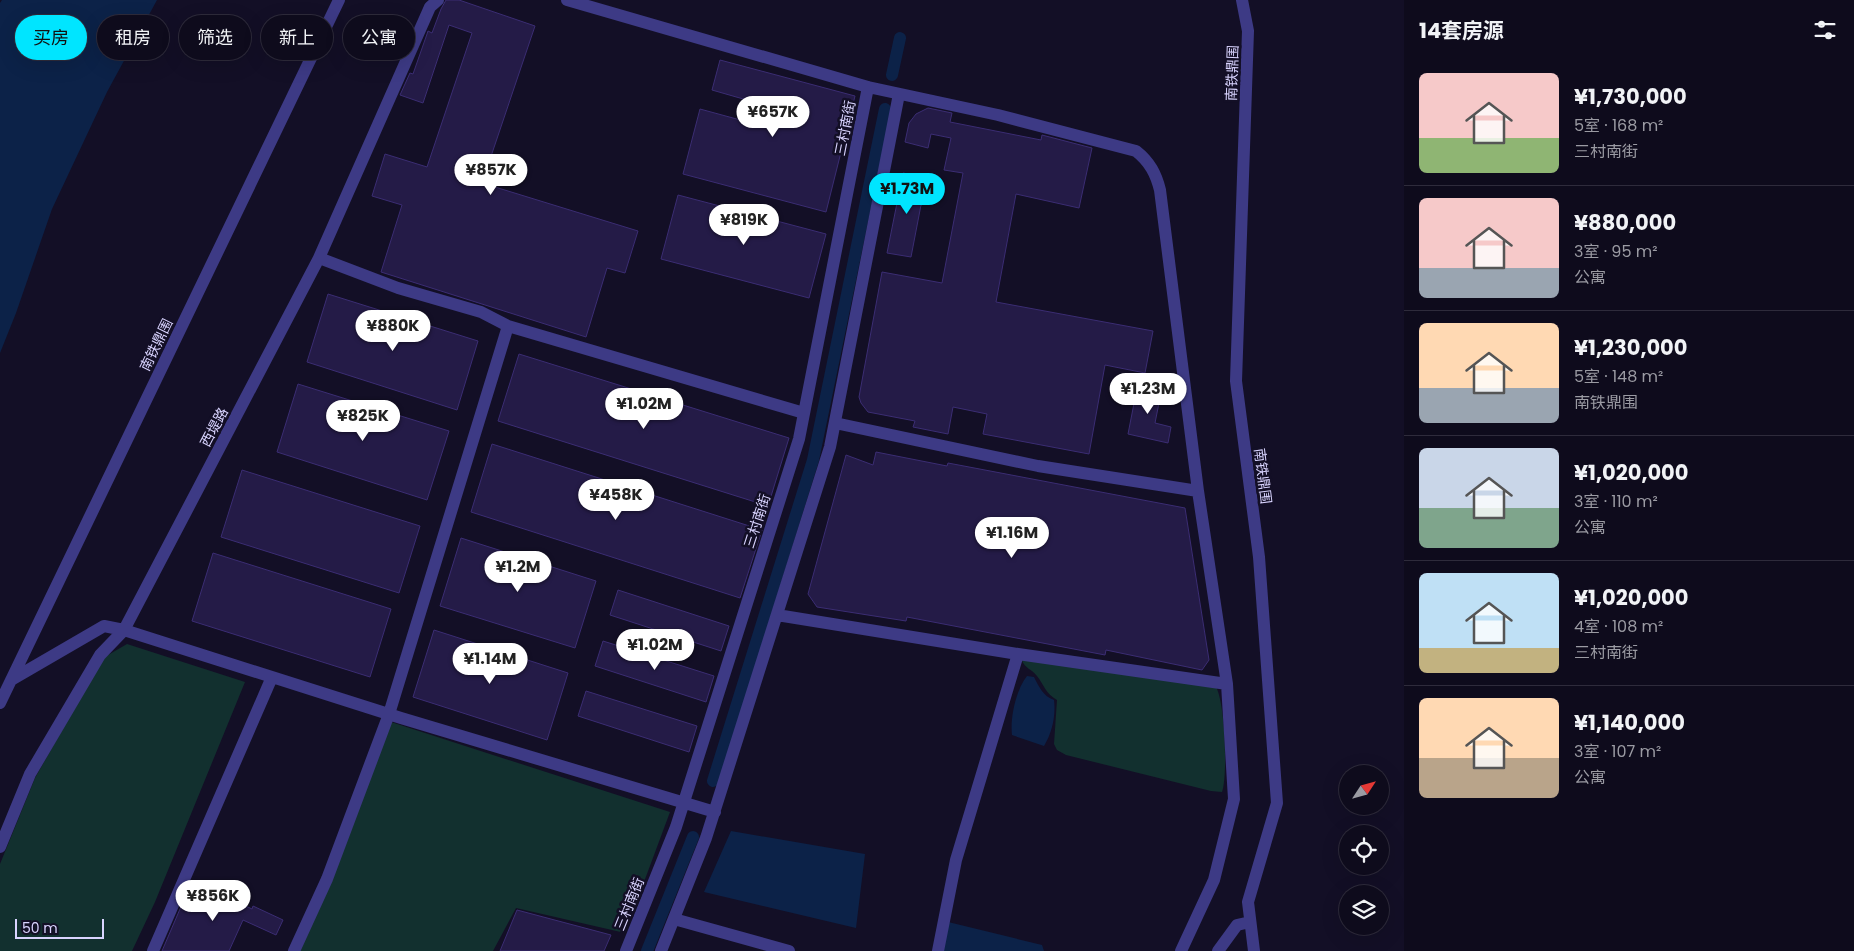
<!DOCTYPE html>
<html lang="zh">
<meta charset="utf-8">
<style>
body{margin:0;font-family:Poppins,"Noto Sans SC",sans-serif;background:#1c1929;color:#f1f3f6;height:100vh;display:flex;flex-direction:column;font-size:19px;white-space:nowrap}
*{box-sizing:border-box;margin:0}
p{font-size:16px;color:#9b9ba3}
.icon{flex:none;width:28px;height:28px;fill:none;stroke:currentColor;stroke-width:2;stroke-linecap:round;stroke-linejoin:round}
.map{position:relative;flex:1;overflow:hidden}
.drawer{display:flex;flex-direction:column;background:#0e0b1c;width:450px}
.drawer>*{flex:none}
.hud{position:absolute;left:15px;top:15px;width:475px;height:45px;display:flex;gap:10px}
.needle{width:32px;rotate:54deg}
.buttons{position:absolute;left:1339px;top:765px;display:grid;gap:10px}
.buttons a{display:grid;place-items:center;width:50px;height:50px;border-radius:50%;background:#0e0b1c;box-shadow:0 5px 20px #0002,0 0 0 1px #2e2b3b;font-size:25px}
.scale{position:absolute;left:15px;bottom:12px;width:89px;box-sizing:border-box;padding-left:5px;border:2px solid #d9d4ff;border-top:0;font-size:14px;line-height:18px;white-space:nowrap;color:#d9d4ff;-webkit-text-stroke:4px #130f26;paint-order:stroke}
.price{position:absolute;translate:-50% -42px;padding:0 11px;border-radius:18px;background:#fff;color:#222;font-size:16px;line-height:32px;filter:drop-shadow(0 1px 2px #0008)}
.price::after{content:'';position:absolute;left:50%;top:30px;width:15px;height:11px;margin-left:-8px;background:inherit;clip-path:polygon(0 0,100% 0,50% 100%)}
.price.active{background:#00e5ff;color:#111}
ul{padding:0;list-style:none}
li{display:flex;align-items:center;gap:15px;height:125px;padding:0 15px}
li+li{border-top:1px solid #2e2b3b}
li span{display:grid;place-items:center;flex:none;width:140px;height:100px;border-radius:8px;color:#555}
li>.icon{margin-inline-start:auto}
span .icon{width:60px;height:60px;fill:#fffc;stroke-width:1}
li b{font-size:21px}
h2{display:flex;justify-content:space-between;align-items:center;height:60px;padding:0 15px;font-size:21px}
.chip{padding:0 18px;border-radius:22px;background:#0e0b1c;box-shadow:0 5px 20px #0002,0 0 0 1px #2e2b3b;font-size:18px;line-height:45px}
.chip.active{background:#00e5ff;color:#111}
main{display:flex;flex:1;min-height:0}
.map>svg:first-child{display:block}
</style>
<main>
<div class="map">
<svg width="1404" height="951" viewBox="0 0 1404 951">
<rect width="100%" height="100%" fill="#130f26"/>
<path fill="#12302f" d="M127 644 245 682 155 902 132 951H0V864L35 778 103 658Z
M1021 659 1216 687C1225 702 1228 776 1222 792L1211 791 1066 755 1057 750 1054 744 1057 700C1046 694 1044 685 1037 676 1031 668 1026 670 1021 659Z
M391 722 670 812 625 933 516 908 493 951H300Z"/>
<path fill="#0c2248" d="M2 0H157L107 92 52 209 16 313 0 353V3Z
M1027 676 1034 677C1039 687 1043 696 1054 700 1056 716 1052 733 1044 746L1012 735C1010 717 1016 690 1027 676Z
M731 831 865 854 856 928 704 892Z
M944 921 1042 945 1044 951H941Z"/>
<g fill="none" stroke-linecap="round" stroke-linejoin="round">
<path stroke="#0c2248" stroke-width="12" d="M892 75 900 38
M713 781 813 460 885 109
M647 951 693 837"/>
</g>
<path fill="#241b47" stroke="#3b2d73" d="M446 0H459L535 26 482 183 638 231 625 273 607 268 586 337 381 272 402 205 372 196 385 154 427 167 472 33 449 25 423 103 400 95 410 73 413 74 427 34 428 31 432 33 441 9Z
M720 60 855 96 826 212 683 174 700 109 766 127 771 107 712 90Z
M928 108 952 113 950 122 1041 140 1042 135 1092 148 1079 208 1016 194 996 302 1153 331 1145 373 1105 365 1089 454 983 434 987 414 953 407 948 434 913 427 915 421 868 412 861 403 859 397 882 272 942 283 963 173 944 170 951 138 931 134 928 148 905 142 909 123 916 114Z
M903 173 928 178 922 205H921L911 257 887 253Z
M678 195 826 234 809 298 661 259Z
M328 294 478 341 457 410 307 362Z
M519 354 789 438 768 506 498 421Z
M1138 383 1162 388 1155 423 1171 427 1168 443 1128 434Z
M298 384 449 431 427 500 277 452Z
M492 444 762 530 740 598 471 512Z
M876 452 947 466 948 463 1185 508 1209 660 1202 670 1106 650 1105 655 907 617 906 621 817 607 808 594 846 455 873 465Z
M242 470 420 526 399 593 221 537Z
M461 538 596 581 575 648 440 606Z
M213 553 391 609 370 677 192 621Z
M618 590 729 626 721 651 610 615Z
M434 630 568 673 547 740 413 697Z
M603 641 714 676 706 702 595 666Z
M586 691 697 726 689 752 578 716Z
M192 881 252 909 253 906 283 920 276 935 243 920 229 951H162Z
M517 910 611 935 604 951H500Z"/>
<g fill="none" stroke-linecap="round" stroke-linejoin="round">
<path stroke="#3d3a85" stroke-width="12" d="M567 0 868 87 998 115 1136 151C1150 162 1156 174 1160 190L1198 491 1227 684 1234 799 1214 880 1181 951
M1242 0 1248 31 1236 381 1259 557 1277 803 1248 902 1254 951
M319 258 398 288 481 312 508 326 804 413
M835 423 1038 466 1198 491
M777 615 1018 654 1227 684
M11 680 104 626 124 630 401 718 715 812
M0 703 339 0
M0 847 30 774 100 655 124 630 319 258 430 7 438 0
M674 919 789 951
M153 951 272 677
M294 951 327 879 389 714 508 326
M626 951 676 827 799 439 868 87
M661 951 706 838 830 447 899 94
M938 951 956 860 1018 654
M1218 951 1237 925 1250 922"/>
</g>
<g text-anchor="middle" dominant-baseline="central" stroke-width="5" stroke-linejoin="round" paint-order="stroke">
<g font-size="14" fill="#d9d4ff" stroke="#130f26">
<text transform="translate(1232 73) rotate(-88)">南铁鼎围</text>
<text transform="translate(845 128) rotate(-79)">三村南街</text>
<text transform="translate(156 345) rotate(-64)">南铁鼎围</text>
<text transform="translate(214 427) rotate(-62)">西堤路</text>
<text transform="translate(1263 476) rotate(83)">南铁鼎围</text>
<text transform="translate(757 521) rotate(-72)">三村南街</text>
<text transform="translate(629 904) rotate(-68)">三村南街</text>
</g>
</g>
</svg>
<div class="buttons">
<a><svg class="needle" viewBox="-14 -14 28 28"><path d="M0-13l5 13h-10z" fill="#e53935"/><path d="M0 13l5-13h-10z" fill="#9b9ba3"/></svg></a>
<a><svg class="icon" aria-label="locate" viewBox="0 0 24 24"><circle cx="12" cy="12" r="6"/><path d="M12 2v4M12 18v4M2 12h4M18 12h4"/></svg></a>
<a><svg class="icon" aria-label="layers" viewBox="0 0 24 24"><path d="M12 4l9 5-9 5-9-5zM3 14l9 5 9-5"/></svg></a>
</div>
<div class="scale">50 m</div>
<b class="price" style="left:773px;top:138px">¥657K</b>
<b class="price" style="left:491px;top:196px">¥857K</b>
<b class="price active" style="left:907px;top:215px">¥1.73M</b>
<b class="price" style="left:744px;top:246px">¥819K</b>
<b class="price" style="left:393px;top:352px">¥880K</b>
<b class="price" style="left:1148px;top:415px">¥1.23M</b>
<b class="price" style="left:644px;top:430px">¥1.02M</b>
<b class="price" style="left:363px;top:442px">¥825K</b>
<b class="price" style="left:616px;top:521px">¥458K</b>
<b class="price" style="left:1012px;top:559px">¥1.16M</b>
<b class="price" style="left:518px;top:593px">¥1.2M</b>
<b class="price" style="left:655px;top:671px">¥1.02M</b>
<b class="price" style="left:490px;top:685px">¥1.14M</b>
<b class="price" style="left:213px;top:922px">¥856K</b>
<div class="hud">
<a class="chip active">买房</a>
<a class="chip">租房</a>
<a class="chip">筛选</a>
<a class="chip">新上</a>
<a class="chip">公寓</a>
</div>
</div>
<section class="drawer">
<h2>14套房源<svg class="icon" aria-label="filters" viewBox="0 0 24 24"><path d="M4 7h16M4 17h16"/><circle cx="9" cy="7" r="2"/><circle cx="15" cy="17" r="2"/></svg></h2>
<ul>
<li><span style="background:linear-gradient(#f6c9c9 65%,#8fb573 0)"><svg class="icon" aria-label="home" viewBox="0 0 24 24"><path d="M3 11l9-7 9 7M6 9v11h12V9"/></svg></span><div><b>¥1,730,000</b><p>5室 · 168 m²</p><p>三村南街</p></div></li>
<li><span style="background:linear-gradient(#f6c9c9 70%,#9aa5b1 0)"><svg class="icon" aria-label="home" viewBox="0 0 24 24"><path d="M3 11l9-7 9 7M6 9v11h12V9"/></svg></span><div><b>¥880,000</b><p>3室 · 95 m²</p><p>公寓</p></div></li>
<li><span style="background:linear-gradient(#ffd9b3 65%,#9aa5b1 0)"><svg class="icon" aria-label="home" viewBox="0 0 24 24"><path d="M3 11l9-7 9 7M6 9v11h12V9"/></svg></span><div><b>¥1,230,000</b><p>5室 · 148 m²</p><p>南铁鼎围</p></div></li>
<li><span style="background:linear-gradient(#c9d6e8 60%,#7fa58c 0)"><svg class="icon" aria-label="home" viewBox="0 0 24 24"><path d="M3 11l9-7 9 7M6 9v11h12V9"/></svg></span><div><b>¥1,020,000</b><p>3室 · 110 m²</p><p>公寓</p></div></li>
<li><span style="background:linear-gradient(#bfe0f5 75%,#c2b280 0)"><svg class="icon" aria-label="home" viewBox="0 0 24 24"><path d="M3 11l9-7 9 7M6 9v11h12V9"/></svg></span><div><b>¥1,020,000</b><p>4室 · 108 m²</p><p>三村南街</p></div></li>
<li><span style="background:linear-gradient(#ffd9b3 60%,#b9a48a 0)"><svg class="icon" aria-label="home" viewBox="0 0 24 24"><path d="M3 11l9-7 9 7M6 9v11h12V9"/></svg></span><div><b>¥1,140,000</b><p>3室 · 107 m²</p><p>公寓</p></div></li>
</ul>
</section>
</main>
